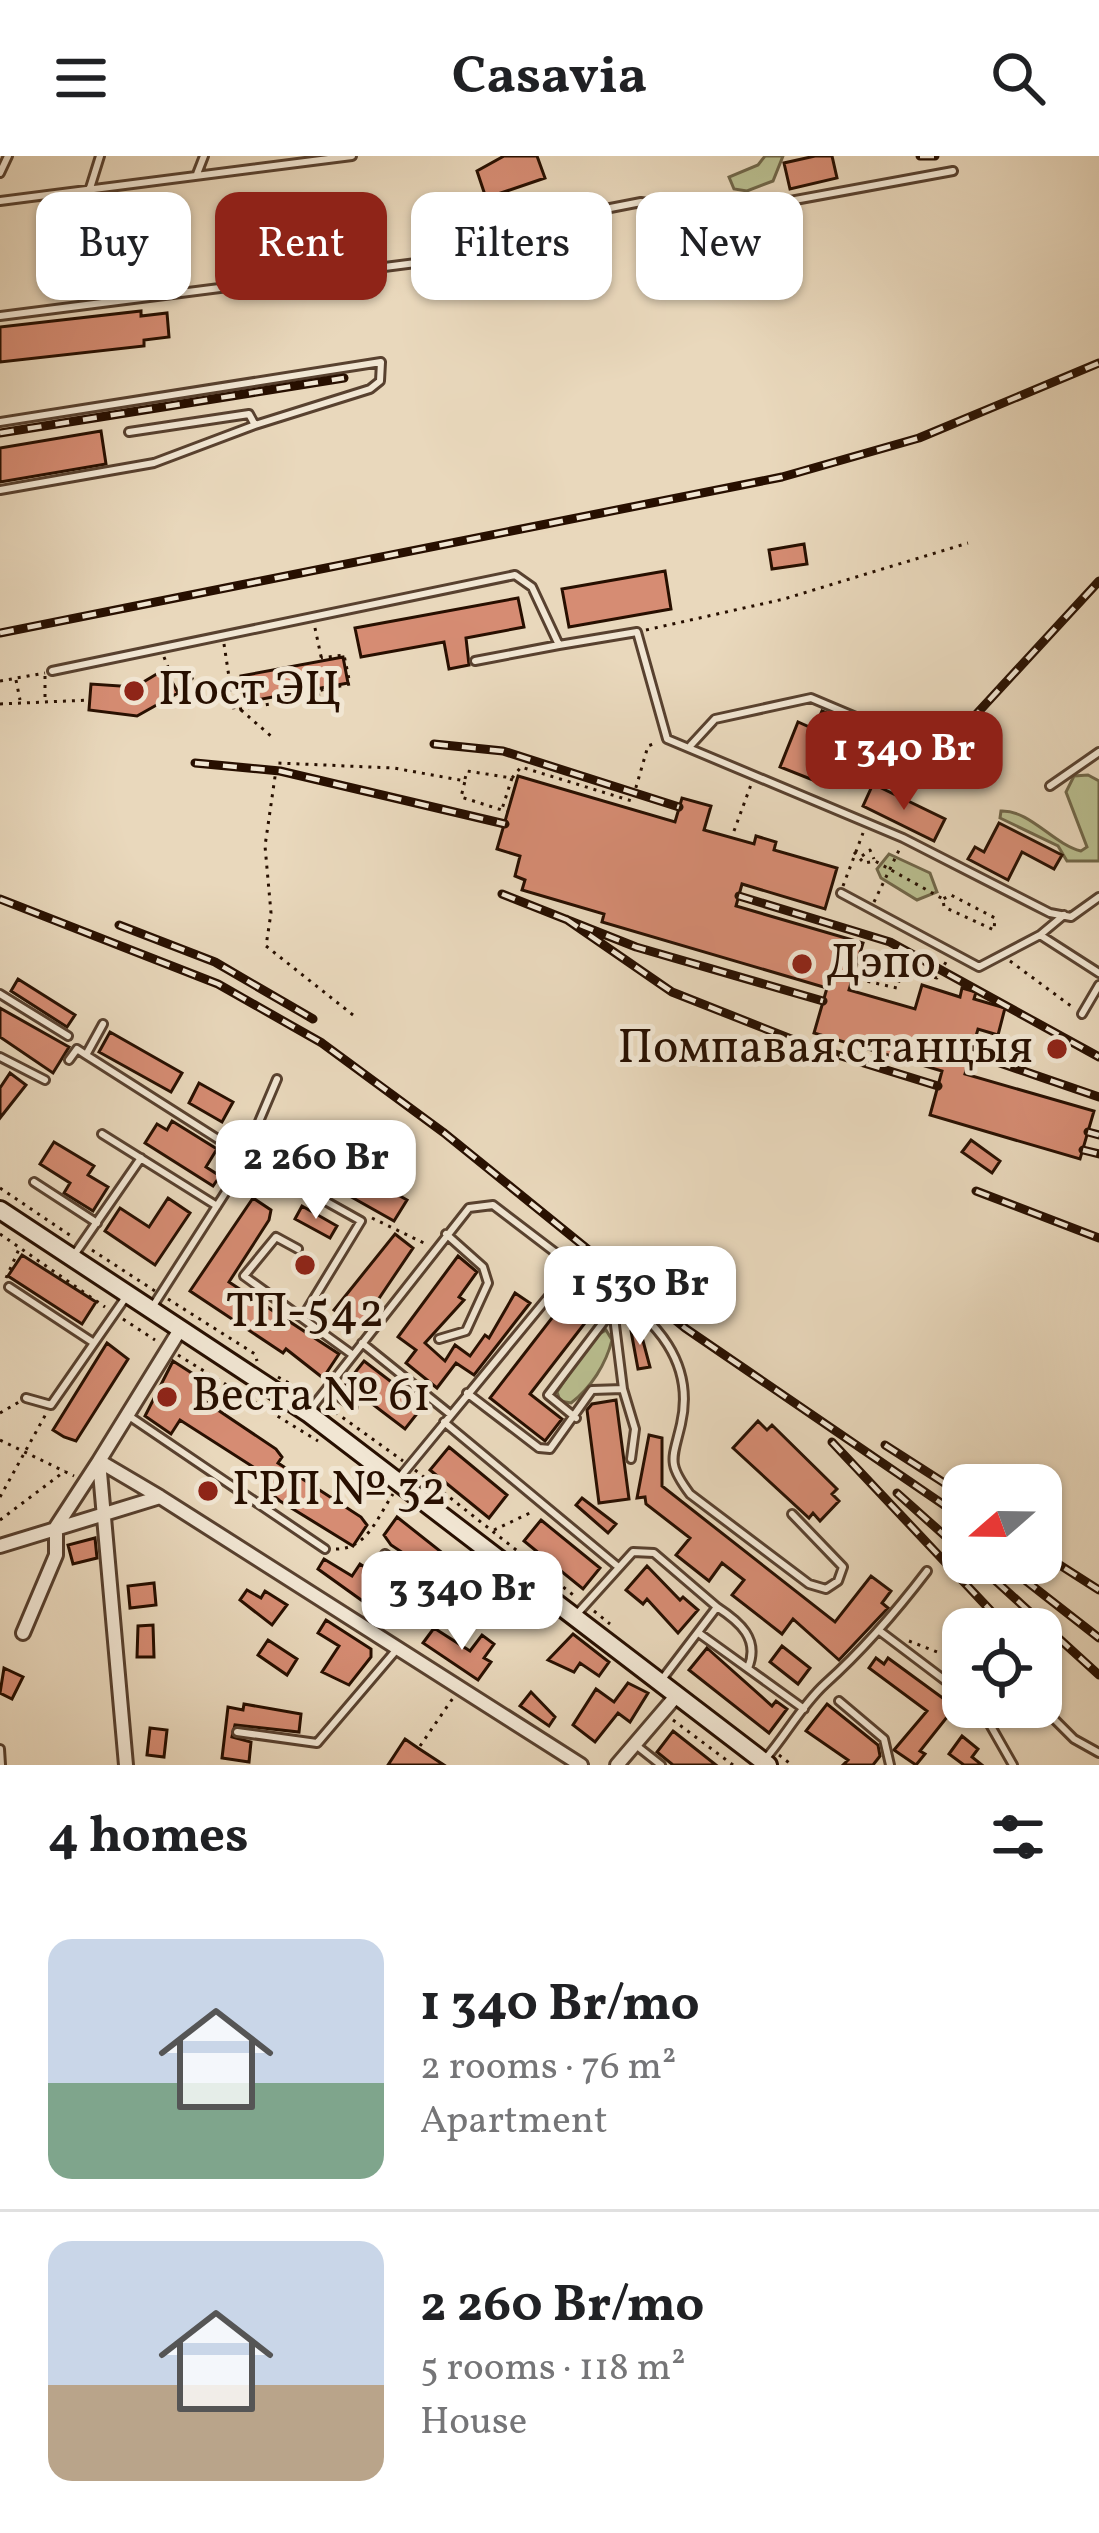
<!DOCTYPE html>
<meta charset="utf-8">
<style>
body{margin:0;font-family:Vollkorn,serif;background:#f6f6f6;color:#202124;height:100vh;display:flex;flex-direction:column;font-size:45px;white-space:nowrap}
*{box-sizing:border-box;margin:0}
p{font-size:39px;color:#757577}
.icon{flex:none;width:66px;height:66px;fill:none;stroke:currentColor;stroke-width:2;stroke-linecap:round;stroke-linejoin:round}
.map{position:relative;height:1609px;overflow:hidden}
.drawer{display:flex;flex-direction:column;background:#fff;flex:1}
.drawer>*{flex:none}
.top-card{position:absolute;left:36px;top:36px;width:1029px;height:108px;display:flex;gap:24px}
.needle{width:78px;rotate:250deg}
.fabs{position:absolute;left:942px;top:1308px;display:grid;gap:24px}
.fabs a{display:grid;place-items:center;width:120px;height:120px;border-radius:24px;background:#fff;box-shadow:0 3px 9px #0004;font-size:60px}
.price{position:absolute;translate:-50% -102px;padding:0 27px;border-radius:24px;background:#fff;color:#222;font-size:39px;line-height:78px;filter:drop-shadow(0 3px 6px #0008)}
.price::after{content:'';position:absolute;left:50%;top:72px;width:36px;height:27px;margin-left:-18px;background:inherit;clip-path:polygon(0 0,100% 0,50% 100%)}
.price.on{background:#8f2418;color:#fff}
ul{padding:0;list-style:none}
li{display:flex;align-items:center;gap:36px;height:300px;padding:0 48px}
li+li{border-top:3px solid #e0e0e0}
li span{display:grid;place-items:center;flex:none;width:336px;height:240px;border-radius:24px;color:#555}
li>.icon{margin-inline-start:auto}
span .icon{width:144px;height:144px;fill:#fffc;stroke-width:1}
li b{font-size:51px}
h2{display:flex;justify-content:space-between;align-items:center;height:144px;padding:0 48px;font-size:51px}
.chip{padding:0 42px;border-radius:24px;background:#fff;box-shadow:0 3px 9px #0004;font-size:42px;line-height:108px}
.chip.on{background:#8f2418;color:#fff}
header{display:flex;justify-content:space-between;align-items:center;height:156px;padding:0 48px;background:#fff;font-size:54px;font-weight:700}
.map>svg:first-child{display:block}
</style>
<header><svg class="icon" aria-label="menu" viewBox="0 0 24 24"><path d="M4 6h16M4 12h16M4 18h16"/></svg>Casavia<svg class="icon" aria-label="search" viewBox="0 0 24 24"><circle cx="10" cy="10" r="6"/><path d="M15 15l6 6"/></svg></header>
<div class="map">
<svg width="1099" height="1609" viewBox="0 0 1099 1609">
<rect width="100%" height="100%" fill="#e9d8bc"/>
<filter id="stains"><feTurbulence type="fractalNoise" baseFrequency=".00167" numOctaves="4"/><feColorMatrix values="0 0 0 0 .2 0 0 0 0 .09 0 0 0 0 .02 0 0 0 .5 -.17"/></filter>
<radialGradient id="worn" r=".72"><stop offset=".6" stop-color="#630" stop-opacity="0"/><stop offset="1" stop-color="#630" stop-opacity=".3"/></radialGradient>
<path fill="#b9be8f" stroke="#706648" stroke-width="3" d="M765 0H783L773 25 747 35 734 33 729 21 758 9Z
M1088 619 1099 625V705H1067L1058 690 1000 662 1001 655C1030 654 1053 688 1081 695L1087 691 1066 636 1074 620Z
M889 698 930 717 937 736 917 744 881 722 877 713Z
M606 1174 612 1184C606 1208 591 1232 571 1247L560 1245 557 1236 594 1181Z"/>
<path fill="#d68c73" stroke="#270f00" stroke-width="3" d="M504 0H537L545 22 486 42 477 15Z
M815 0H832L837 22 790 33 784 7Z
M542 46 546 65 445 85 440 61 450 59 452 67Z
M141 155V160L167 157 169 181 144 184V190L0 206V171Z
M101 275 106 308 0 326V292Z
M804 388 807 408 772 413 769 394Z
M665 415 671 453 569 471 562 433Z
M518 442 524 471 466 482 469 509 449 513 444 486 361 501 355 472Z
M343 501 348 527 246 546 241 520Z
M165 513 178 537 137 560 89 554 91 528 135 531Z
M822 555 865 573 853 603 831 594 818 626 780 611 798 566 814 573Z
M518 620 675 666 682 642 711 650 704 674 754 688 756 680 776 686 774 694 837 712 825 753 742 728 736 750 863 787 849 834 915 853 922 829 960 841 962 832 976 836 974 843 1005 852 998 879 978 873 965 918 1094 955 1080 1003 930 959 942 915 814 877 827 832 602 766 604 758 522 734 525 724 515 720 520 700 497 693Z
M873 628 945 663 934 685 863 650Z
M999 667 1062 699 1054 713 1022 696 1008 724 968 703 975 691 984 696Z
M18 823 75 859 67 871 11 835Z
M0 852 69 891 53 917 0 881Z
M110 876 182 917 171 936 99 896Z
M10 917 26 929 0 962V932Z
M199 927 233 946 222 966 189 947Z
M172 965 217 993 206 1011 220 1020 213 1030 145 987 157 968 167 974Z
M276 968 314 991 302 1011 274 998 276 995 264 987Z
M971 984 1000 1005 992 1017 962 996Z
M54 986 94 1010 88 1019 108 1031 93 1055 64 1037 70 1027 40 1008Z
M335 1003 407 1044 394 1065 323 1025Z
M168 1042 190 1057 155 1109 105 1075 120 1052 149 1071Z
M253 1042 271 1054 269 1064 229 1126 339 1198 323 1222 286 1193 283 1197 190 1135Z
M302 1050 337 1070 330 1082 295 1063Z
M395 1078 413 1092 359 1172 334 1154Z
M22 1099 96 1146 82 1168 8 1120Z
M458 1100 477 1116 459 1141 464 1144 425 1187 445 1205 455 1189 470 1200 485 1179 489 1182 515 1137 530 1147 474 1219 456 1207 437 1232 406 1207 416 1194 398 1181Z
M572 1136 595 1154 530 1238 562 1263 545 1285 490 1242Z
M638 1166 650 1211 638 1213 631 1175Z
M107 1187 128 1203 76 1285 64 1281 53 1274Z
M173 1205 212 1230 203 1244 276 1293 282 1301 278 1307 361 1361 367 1369 353 1390 280 1345 263 1331 269 1321 180 1264 171 1278 145 1260Z
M364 1205 423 1250 405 1273 346 1228Z
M616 1244 629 1343 599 1347 587 1254 592 1248Z
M758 1265 767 1274 772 1269 837 1333 832 1338 839 1345 820 1365 813 1357 809 1362 733 1292Z
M649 1279 662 1282V1330L835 1466 871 1420 891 1435 882 1447 888 1452 839 1504 793 1463 782 1478 732 1439 744 1424 722 1407 709 1425 676 1399 690 1382 646 1348 645 1341 637 1342Z
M449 1291 507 1339 489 1362 430 1314Z
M582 1342 616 1368 608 1377 576 1349Z
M397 1361 459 1410 448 1427 391 1389 384 1379Z
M541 1364 600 1412 583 1433 524 1385Z
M95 1382 97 1402 73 1408 68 1389Z
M324 1403 352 1420 360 1408 380 1421 364 1446 318 1413Z
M647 1410 680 1444 683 1441 698 1454 678 1477 647 1443 643 1448 626 1434Z
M486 1411 500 1421 477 1456 458 1441Z
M154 1427 156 1449 130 1452 128 1430Z
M247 1434 261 1442 265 1435 287 1449 272 1469 240 1444Z
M326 1464 371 1493V1501L349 1529 322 1516 339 1490 318 1477Z
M153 1469 154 1501H137L138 1470Z
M434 1472 470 1495 482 1479 494 1488 484 1502 491 1506 478 1524 423 1487Z
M573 1478 609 1506 599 1520 580 1507 574 1516 548 1504Z
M268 1484 297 1503 287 1519 258 1499Z
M782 1490 810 1512 798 1528 770 1506Z
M707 1492 772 1550 776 1545 787 1553 769 1577 689 1514Z
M876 1502 884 1508 888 1502 955 1551 920 1595 925 1598 916 1609 894 1594 927 1555 869 1512Z
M4 1512 23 1521 12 1543 0 1537Z
M628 1527 648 1537 630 1566 618 1557 595 1586 573 1569 596 1533 614 1546Z
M531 1536 555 1561 549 1570 520 1550Z
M244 1548 301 1558 299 1576 235 1569 232 1581 251 1586 249 1606 222 1602 228 1551 243 1554Z
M827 1548 878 1589 880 1600 873 1609H843L848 1604 806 1575Z
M150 1572 167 1574 164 1601 147 1599Z
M673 1575 716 1609H673L657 1596Z
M962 1580 978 1593 972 1601 982 1609H964L949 1598Z
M405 1583 418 1592 444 1609H388Z"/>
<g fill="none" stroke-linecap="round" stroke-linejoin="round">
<defs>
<path id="lane" d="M0 17 8 0
M197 18 204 0
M90 32 100 0
M0 45 352 0
M0 160 565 88 600 54 641 46 724 57 953 15
M0 266 381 206 380 225 370 233 255 269
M0 334 154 307 255 269 249 258 129 276
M475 505 559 489
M52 515 515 419 532 431 559 489 637 476 667 583 903 682 1050 757 1071 761 1099 741
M691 589 715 563 811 542 882 572 877 590
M1050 630 1099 596
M841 737 979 811 1040 779 1064 759
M1040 779 1099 817
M0 838 68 880
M1082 858 1099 829
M103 868 86 899 243 999 361 1065 302 1162
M0 901 45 924
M69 904 77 893 86 899
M102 978 217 1050
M34 1026 97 1067
M298 1093 276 1081 244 1120 353 1199
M74 1099 141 1002
M9 1131 94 1187
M608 1135C656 1162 695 1207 681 1268 673 1303 666 1306 690 1338L809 1428 826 1433 838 1425 843 1411 792 1358
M153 1150 236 1020 277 923
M439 1183 466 1175 488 1127 483 1111 446 1078
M362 1187 450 1258
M328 1232 353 1251
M467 1237 539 1292 550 1293 592 1234 623 1233
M26 1242 51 1249 126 1141
M310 1254 469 1052 493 1049 573 1110
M129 1260 325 1393
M576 1262 548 1239 611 1156
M444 1266 616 1409
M400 1321 573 1111 608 1135 613 1153 623 1233 635 1273 631 1303
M385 1398 436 1439 450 1437 481 1391
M717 1451C740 1466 760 1483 748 1512
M576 1459 633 1396 654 1397 717 1451 663 1522
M881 1476 963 1538
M700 1478 804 1553
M839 1545 884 1583 890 1609
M1041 1550 1074 1583 1099 1597
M980 1551 1013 1609
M987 1556 1020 1551
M237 1576 317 1587 398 1492
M637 1590 661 1609
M0 1593 1 1609
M766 1602C786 1579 802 1549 825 1528 864 1493 895 1457 927 1415"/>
<path id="street" d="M0 1390 160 1341 581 1609
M23 1477 56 1399V1371L99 1305 160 1341
M126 1609 99 1305 181 1172
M617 1609 677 1539"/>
<path id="secondary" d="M0 1054 308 1257 768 1609"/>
</defs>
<use href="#lane" stroke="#58412f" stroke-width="12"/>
<use href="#street" stroke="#58412f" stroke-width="18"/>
<use href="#secondary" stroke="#270f00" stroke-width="22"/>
<path stroke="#270f00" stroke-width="3" stroke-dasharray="3 6" stroke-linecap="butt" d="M315 472 322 505
M646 474 784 443 968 387
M224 488 234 554 319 540 317 535 350 528 344 499 321 502
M164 501 168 511 231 541
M45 520V541
M16 524 20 544
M0 525 45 517
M0 548 90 544
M241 554 272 581
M512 622 521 611 632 645 648 590 656 587
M465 623 467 615 512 622 502 653
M734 675 752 626
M854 696 864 707 875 705 943 743 944 751 994 774 995 762 951 739 943 743
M862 700 870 694 874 703
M843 730 863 677
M874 746 901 690
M1010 805 1075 853
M902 815 897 832 866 825 870 806 937 822 946 806
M353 859 266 790 271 757 265 690 277 607 394 612 465 625 461 641 508 656
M0 1032 74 1082
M372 1062 428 1089
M0 1078 105 1151
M92 1094 155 1135
M6 1122 19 1093
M168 1143 255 1198 257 1205
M123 1163 155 1184
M178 1199 318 1285
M278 1221 310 1239
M328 1251 403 1305
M0 1257 19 1246
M0 1284 74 1320
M415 1314 577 1442
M0 1341 47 1256
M0 1364 65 1315
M494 1374 534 1355
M336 1393C367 1393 377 1362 393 1338
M594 1455 610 1468
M909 1485 963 1506
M673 1564 733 1609
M420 1590 453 1542
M779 1599 792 1609"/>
<use href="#lane" stroke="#f1e6d3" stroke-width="6"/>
<use href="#street" stroke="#f1e6d3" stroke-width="12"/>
<use href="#secondary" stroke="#f1e6d3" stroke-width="16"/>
<defs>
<path id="rail" d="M920 0H935
M0 277 344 222
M0 477 782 321 919 282 1099 207
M970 565 1099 425
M434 588 503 595 679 651
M195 607 280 615 505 668
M502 738 636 791 823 845
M739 740 890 786 1099 901
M0 743 218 828 322 887 443 976 685 1172 963 1362
M566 763 672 836 809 890 938 930
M119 769 215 806 313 863
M971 897 1099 941
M1088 976 1099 979
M1083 994 1099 998
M976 1035 1099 1082
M832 1286 1008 1473
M885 1289 963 1339
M897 1337 963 1396
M1041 1397 1099 1434
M976 1407 1099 1519
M1003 1407 1099 1482"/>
</defs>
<use href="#rail" stroke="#270f00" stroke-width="9"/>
<use href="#rail" stroke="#f1e6d3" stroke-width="4.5" stroke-dasharray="14" stroke-linecap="butt"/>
</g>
<g fill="#8f2418" stroke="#f1e6d3" stroke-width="4.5">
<circle cx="134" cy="535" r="12"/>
<circle cx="802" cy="808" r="12"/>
<circle cx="1057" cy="893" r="12"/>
<circle cx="305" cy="1109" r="12"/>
<circle cx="167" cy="1241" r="12"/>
<circle cx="208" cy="1335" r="12"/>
</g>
<g text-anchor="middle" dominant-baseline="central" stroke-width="10" stroke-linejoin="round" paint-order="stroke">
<g font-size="48" fill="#270f00" stroke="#f1e6d3" text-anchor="start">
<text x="158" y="535">Пост ЭЦ</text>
<text x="826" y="808">Дэпо</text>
<text x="1033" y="893" text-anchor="end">Помпавая станцыя</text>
<text x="305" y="1157" text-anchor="middle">ТП-542</text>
<text x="191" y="1241">Веста № 61</text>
<text x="232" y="1335">ГРП № 32</text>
</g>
</g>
<rect width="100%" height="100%" filter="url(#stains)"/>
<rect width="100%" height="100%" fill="url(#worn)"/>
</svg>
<div class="fabs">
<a><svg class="needle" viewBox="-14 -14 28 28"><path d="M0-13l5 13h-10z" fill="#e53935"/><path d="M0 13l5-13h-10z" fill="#757577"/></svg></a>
<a><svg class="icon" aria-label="locate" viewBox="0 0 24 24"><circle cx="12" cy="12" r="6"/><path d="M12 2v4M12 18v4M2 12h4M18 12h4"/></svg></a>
</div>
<b class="price on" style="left:904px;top:657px">1 340 Br</b>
<b class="price" style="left:316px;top:1066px">2 260 Br</b>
<b class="price" style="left:640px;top:1192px">1 530 Br</b>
<b class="price" style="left:462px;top:1497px">3 340 Br</b>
<div class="top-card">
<a class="chip">Buy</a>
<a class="chip on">Rent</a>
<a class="chip">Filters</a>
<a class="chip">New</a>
</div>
</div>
<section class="drawer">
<h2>4 homes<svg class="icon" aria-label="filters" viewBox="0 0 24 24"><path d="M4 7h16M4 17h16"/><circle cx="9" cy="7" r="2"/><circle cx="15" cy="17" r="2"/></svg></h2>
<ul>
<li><span style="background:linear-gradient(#c9d6e8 60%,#7fa58c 0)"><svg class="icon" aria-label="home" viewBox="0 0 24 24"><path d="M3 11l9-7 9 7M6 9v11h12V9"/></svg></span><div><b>1 340 Br/mo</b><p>2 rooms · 76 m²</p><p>Apartment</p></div></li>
<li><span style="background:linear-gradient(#c9d6e8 60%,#b9a48a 0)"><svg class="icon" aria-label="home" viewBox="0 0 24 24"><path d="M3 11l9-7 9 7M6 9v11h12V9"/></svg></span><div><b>2 260 Br/mo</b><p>5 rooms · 118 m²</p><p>House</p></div></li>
</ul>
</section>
